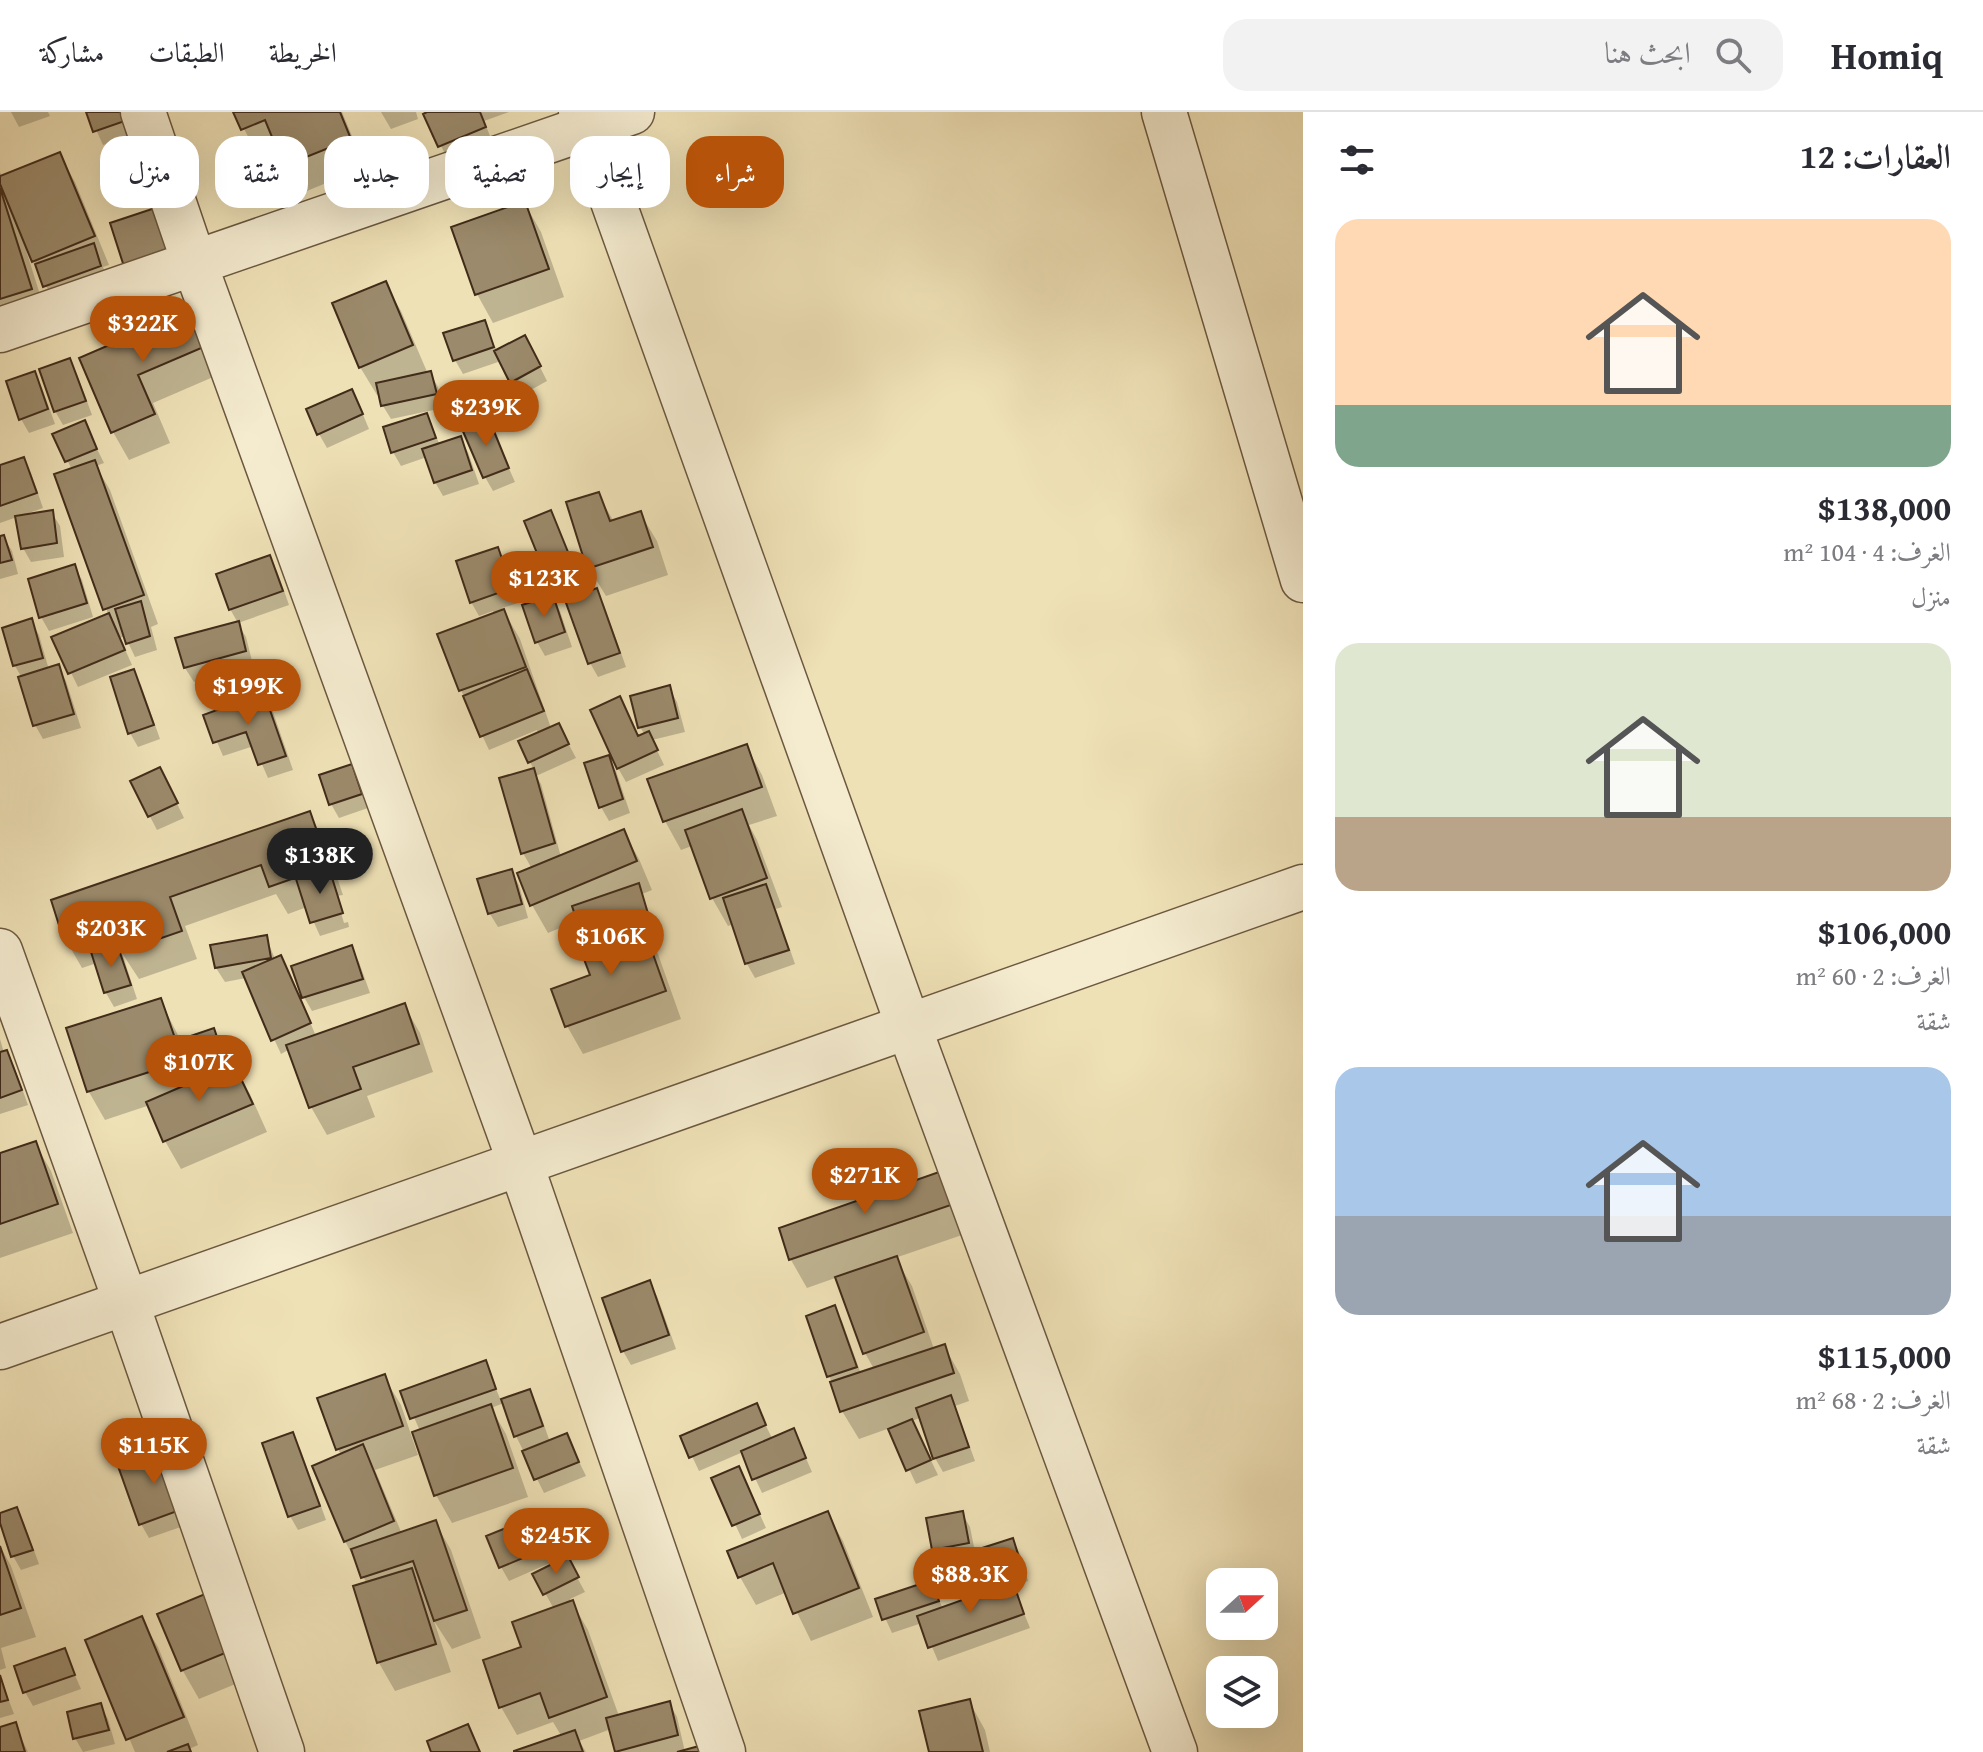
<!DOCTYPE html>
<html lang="ar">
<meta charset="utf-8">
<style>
body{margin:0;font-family:"Gentium Book Plus",Amiri,serif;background:#f2f2f3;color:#2b2b33;direction:rtl;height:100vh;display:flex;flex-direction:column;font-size:30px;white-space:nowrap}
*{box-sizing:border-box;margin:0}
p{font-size:26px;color:#7c7c81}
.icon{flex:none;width:44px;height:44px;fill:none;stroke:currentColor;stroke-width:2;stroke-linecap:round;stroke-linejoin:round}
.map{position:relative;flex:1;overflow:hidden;direction:ltr}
.sheet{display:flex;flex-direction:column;background:#fff;width:680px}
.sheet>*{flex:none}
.hud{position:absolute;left:24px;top:24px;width:760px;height:72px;direction:rtl;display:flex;gap:16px}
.needle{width:52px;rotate:69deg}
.tools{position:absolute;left:1206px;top:1456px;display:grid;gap:16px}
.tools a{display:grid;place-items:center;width:72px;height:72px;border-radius:16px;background:#fff;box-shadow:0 8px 32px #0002;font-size:40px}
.price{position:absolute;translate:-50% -68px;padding:0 18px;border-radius:28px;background:#b45309;color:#fff;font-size:26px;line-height:52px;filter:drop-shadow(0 2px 4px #0008)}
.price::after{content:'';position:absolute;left:50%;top:48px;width:24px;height:18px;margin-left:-12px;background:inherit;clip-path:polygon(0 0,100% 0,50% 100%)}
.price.on{background:#222;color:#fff}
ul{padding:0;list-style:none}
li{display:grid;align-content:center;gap:16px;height:424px;padding:0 32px}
li span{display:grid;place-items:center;height:248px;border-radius:24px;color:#555}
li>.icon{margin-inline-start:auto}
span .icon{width:144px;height:144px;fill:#fffc;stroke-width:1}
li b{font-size:34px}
h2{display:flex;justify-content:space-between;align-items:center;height:96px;padding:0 32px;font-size:34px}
.pill{padding:0 28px;border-radius:24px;background:#fff;box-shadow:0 8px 32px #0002;font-size:28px;line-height:72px}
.pill.on{background:#b45309;color:#fff}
header{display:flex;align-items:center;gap:48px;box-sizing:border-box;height:112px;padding:0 40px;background:#fff;border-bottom:2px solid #e1e1e2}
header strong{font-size:38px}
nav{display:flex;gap:44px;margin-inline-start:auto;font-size:28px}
.search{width:560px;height:72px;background:#f2f2f3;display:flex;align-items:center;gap:20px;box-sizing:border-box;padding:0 28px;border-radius:24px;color:#7c7c81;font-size:30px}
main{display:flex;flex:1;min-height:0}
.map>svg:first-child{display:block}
</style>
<header>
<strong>Homiq</strong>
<div class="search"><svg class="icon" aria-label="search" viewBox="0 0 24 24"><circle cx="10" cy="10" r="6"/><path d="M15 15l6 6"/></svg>ابحث هنا</div>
<nav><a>الخريطة</a><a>الطبقات</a><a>مشاركة</a></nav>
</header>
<main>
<section class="sheet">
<h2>العقارات: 12<svg class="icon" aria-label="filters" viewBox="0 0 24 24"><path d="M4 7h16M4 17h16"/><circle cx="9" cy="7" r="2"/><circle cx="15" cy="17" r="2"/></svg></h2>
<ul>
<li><span style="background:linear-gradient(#ffd9b3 75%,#7fa58c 0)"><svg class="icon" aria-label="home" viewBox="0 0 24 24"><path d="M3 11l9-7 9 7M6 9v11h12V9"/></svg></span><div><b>$138,000</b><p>الغرف: 4 · 104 m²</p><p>منزل</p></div></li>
<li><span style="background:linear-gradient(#dfe7d0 70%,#b9a48a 0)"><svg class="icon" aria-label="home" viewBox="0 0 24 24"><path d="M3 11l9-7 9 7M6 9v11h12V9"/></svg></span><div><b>$106,000</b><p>الغرف: 2 · 60 m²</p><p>شقة</p></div></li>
<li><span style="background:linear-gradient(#a9c7e8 60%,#9aa5b1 0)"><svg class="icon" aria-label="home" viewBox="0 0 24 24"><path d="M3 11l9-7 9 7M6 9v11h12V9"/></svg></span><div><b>$115,000</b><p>الغرف: 2 · 68 m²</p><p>شقة</p></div></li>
</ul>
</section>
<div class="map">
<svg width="1303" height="1640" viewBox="0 0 1303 1640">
<rect width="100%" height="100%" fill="#efe1b6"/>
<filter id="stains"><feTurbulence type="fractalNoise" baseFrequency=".0025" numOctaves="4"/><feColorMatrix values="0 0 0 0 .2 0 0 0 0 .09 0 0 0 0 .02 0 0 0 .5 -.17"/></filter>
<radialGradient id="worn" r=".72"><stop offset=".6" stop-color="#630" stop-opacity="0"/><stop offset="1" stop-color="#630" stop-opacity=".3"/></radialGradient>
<path fill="#0003" d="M11 0H48L50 4 19 15Z
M88 0 152 16 103 33Z
M235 0H342L365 55 302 81 279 37 259 45Z
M381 0H416L418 7 391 17Z
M432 0H509L484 9 492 29 448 48 426 3Z
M59 42 75 70 109 153 103 155 108 168 53 188 28 137 26 138 47 205 0 210V60L2 65Z
M525 92 541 120 564 185 493 211 477 182 454 116Z
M385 171 401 199 428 262 430 261 438 275 443 296 391 307 383 294 381 282 377 283 360 255Z
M204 195 234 256 153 291 170 331 129 348 113 320 82 247Z
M484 210 497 239H532L547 269 520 284 501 249 463 262 455 248Z
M69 248 77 262 92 303 63 313 55 299Z
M34 262 42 276 55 312 29 321 21 307Z
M359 293 369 317 327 336 319 322Z
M426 303 440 333 460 327 468 340 479 372 443 384 435 370 427 345 401 354 393 340 386 316Z
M488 309 515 370 493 379 485 365Z
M84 311 104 351 96 354 110 378 158 512 151 515 157 538 135 545 125 524 120 526 132 553 78 575 54 526 108 503 72 358 55 323Z
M23 347 31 361 43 396 23 403 24 405 52 401 60 414 64 445 31 450 23 436 17 405 0 411V356Z
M598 382 614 410 640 401 657 429 668 463 606 484 589 456Z
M550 401 578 464 555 474 547 460Z
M3 425 12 439 18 462 0 467V426Z
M497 437 505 451 518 491 502 496 520 527 551 616 566 627 576 646 536 664 541 672 561 745 623 719 639 747 652 778 642 782 656 819 646 822 658 842 681 907 583 942 567 914 592 864 588 832 579 808 548 821 532 793V757L523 741 534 658 530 650 539 622 537 618 489 638 461 578 440 524 494 503 493 499 479 504 471 490Z
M269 445 277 459 289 493 238 511 230 497Z
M74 454 82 468 93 505 49 519 41 505Z
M596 479 604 493 626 555 598 565 590 551Z
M552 485 560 499 572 535 545 544 537 530Z
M31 509 39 523 49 558 58 555 66 569 81 616 43 627 35 613 22 566 15 554 4 517Z
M238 512 246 525 253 553 194 570 185 556Z
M133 559 141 573 160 627 138 635 130 621Z
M669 576 677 590 685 620 652 628 664 653 626 670 618 656 620 587 638 626 645 623 640 615Z
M264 583 272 597 293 658 268 666 254 634 223 644 206 604Z
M746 634 762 663 777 704 749 713 757 728 782 795 776 797 795 852 755 866 747 852 734 812 728 814 712 786 692 734 681 738 665 709 650 668Z
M608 645 616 659 630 701 609 709 601 695Z
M351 654 359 668 368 696 339 706 331 692Z
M132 670 167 671 184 706 157 718Z
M309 701 325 730 343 783 336 784 344 811 348 810 349 815 320 824 307 795 288 802 276 782 185 814 197 847 139 867 122 841 137 887 114 895 106 881 97 851 82 856 66 828Z
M511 759 519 773 528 806 498 815 490 802 480 768Z
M266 825 275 847 288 859 316 924 404 893 420 921 433 960 367 984 375 1005 327 1023 311 995 290 937 281 942 246 866 225 870 216 856Z
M351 836 359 850 370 881 312 899 304 885Z
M160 888 181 929 213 919 250 982 267 1020 181 1057 165 1029 150 993 105 1008 89 980 69 918Z
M0 927 4 941 14 954 28 993 0 1002Z
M35 1031 51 1059 73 1121 0 1146V1043Z
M938 1063 965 1122 895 1146 912 1174 934 1237 944 1234 960 1262 969 1289 955 1294 975 1349 943 1360 935 1346 922 1305 912 1309 938 1363 916 1372 890 1316 859 1327 842 1299 808 1205 834 1196 842 1209 861 1262 874 1257 865 1241 838 1165 807 1176 791 1148 781 1117Z
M649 1171 657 1184 676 1237 631 1253 623 1239Z
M485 1250 501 1289 529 1279 537 1293 550 1330 566 1323 586 1364 544 1381 516 1324 504 1291 491 1296 506 1322 528 1385 452 1411 436 1383 420 1319 403 1280Z
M384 1265 401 1293 418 1343 375 1358 402 1422 435 1410 451 1438 481 1526 452 1537 434 1509 451 1560 395 1579 379 1551 355 1476 367 1472 345 1429 341 1343 338 1337Z
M756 1294 773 1328 794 1319 812 1360 762 1381 743 1340 699 1359 683 1325Z
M292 1322 300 1336 326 1408 298 1418 290 1404Z
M121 1355 198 1409 149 1426 141 1412Z
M739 1356 766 1416 742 1427 714 1367Z
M16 1397 24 1411 39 1452 21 1458 13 1444 0 1405Z
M827 1401 843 1429 873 1505 811 1529 787 1480 756 1493 740 1465Z
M962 1401 970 1415 975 1440 1012 1428 1020 1442 1028 1469 1013 1474 1030 1516 938 1549 922 1511 892 1521 877 1488 931 1470 943 1497 970 1487 962 1474 954 1449 942 1451 934 1437Z
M555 1416 566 1445 585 1480 570 1487 588 1518 619 1604 669 1591 677 1605 685 1640H700H618L611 1617 579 1629 586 1640H517L562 1625 553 1610 517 1623 501 1595 523 1536 554 1497 535 1463 552 1454 550 1451 509 1469 501 1455Z
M0 1434 11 1454 36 1525 1 1536 6 1556 0 1558Z
M216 1480 255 1564 199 1587 183 1559 160 1503Z
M141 1507 158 1535 198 1633 189 1637 191 1640H135L88 1529Z
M64 1538 81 1577 33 1594 25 1580Z
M0 1565 14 1602 0 1606Z
M969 1589 985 1618 990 1640H931Z
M100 1593 108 1607 115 1632 83 1640 75 1626Z
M15 1613 28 1640H0V1617Z"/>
<path fill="#9b8a6b" stroke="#412b19" stroke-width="2" d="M86 0H144L145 2 93 20Z
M233 0H340L351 27 284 54 265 8 241 18Z
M427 0H480L486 15 438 35 423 2Z
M60 40 95 124 32 150 0 72V64Z
M0 76 32 177 0 187Z
M525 89 549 157 475 183 451 115Z
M155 96 172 153 128 167 110 111Z
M94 131 101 154 43 175 35 152Z
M386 169 413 233 359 256 332 191Z
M204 192 220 228 138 263 155 302 111 321 79 246Z
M485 208 494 235 453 249 443 221Z
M525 223 541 254 510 271 494 239Z
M70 246 86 289 54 300 39 257Z
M35 259 48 297 19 308 6 269Z
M431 259 437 282 381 294 376 271Z
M352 277 363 302 317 323 306 297Z
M427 301 436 326 391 341 383 315Z
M489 307 509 356 483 366 462 317Z
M85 308 97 337 65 350 52 322Z
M461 324 472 358 434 371 422 337Z
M24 345 37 381 0 394V353Z
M95 348 144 483 103 498 54 362Z
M599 380 610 409 641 399 653 435 587 457 566 390Z
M53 398 57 431 21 437 15 404Z
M551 398 572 450 545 461 524 409Z
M4 423 12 448 0 451V424Z
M498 435 512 476 470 491 456 449Z
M270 443 283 479 229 498 216 462Z
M75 452 87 491 39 506 28 467Z
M597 476 620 541 588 552 565 488Z
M553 483 565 520 535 531 522 493Z
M141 489 150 524 126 532 115 497Z
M504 497 526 555 459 579 437 522Z
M109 501 125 538 68 562 51 525Z
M32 506 43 546 13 554 2 516Z
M239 509 246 539 184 556 175 526Z
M59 552 74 602 33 614 18 565Z
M134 557 154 613 128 622 110 565Z
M527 557 544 599 480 625 463 584Z
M670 573 678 606 638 616 630 584Z
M264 581 286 644 258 653 246 620 213 631 203 603Z
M620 584 638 624 649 619 658 638 617 657 590 598Z
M559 611 569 632 528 651 518 629Z
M747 632 762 675 663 710 647 667Z
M609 643 623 687 599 696 584 651Z
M352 652 362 682 329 693 319 663Z
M160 655 178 691 148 705 130 669Z
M534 656 555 731 521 742 499 666Z
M742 697 767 766 710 787 685 718Z
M310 699 329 754 269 775 261 753 170 785 182 819 121 840 111 812 64 829 51 788Z
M624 717 637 749 530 794 517 761Z
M329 756 343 801 310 811 296 767Z
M512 757 522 792 488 802 477 767Z
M639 771 649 805 583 827 572 794Z
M766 772 789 838 745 852 723 786Z
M642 811 666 879 565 915 551 877 590 863 579 834Z
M267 823 271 846 215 856 210 833Z
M117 832 131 873 104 881 91 840Z
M352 833 363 867 302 886 291 854Z
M281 843 311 911 271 929 242 860Z
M161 886 176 929 214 916 221 937 87 980 66 916Z
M405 891 419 932 353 955 361 977 309 996 286 933Z
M7 938 22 978 0 986V940Z
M234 952 253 992 163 1030 146 990Z
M36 1029 58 1092 0 1112V1041Z
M939 1060 951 1093 789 1148 779 1116Z
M897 1144 924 1220 863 1242 835 1165Z
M650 1168 669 1223 621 1240 602 1186Z
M835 1193 857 1255 827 1265 806 1204Z
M945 1232 954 1261 840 1300 830 1270Z
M486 1248 496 1277 410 1307 400 1279Z
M385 1262 403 1314 336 1338 317 1286Z
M530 1277 543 1314 514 1325 501 1287Z
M951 1283 969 1335 933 1347 916 1296Z
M757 1291 766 1313 689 1346 680 1324Z
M491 1292 513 1356 434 1384 412 1320Z
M912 1307 931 1348 906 1359 888 1317Z
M794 1316 806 1346 752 1368 741 1339Z
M293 1320 320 1394 288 1405 262 1331Z
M567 1321 579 1350 534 1368 522 1339Z
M363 1332 394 1409 344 1430 312 1354Z
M170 1336 191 1394 139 1413 118 1354Z
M739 1354 760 1402 732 1414 711 1366Z
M17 1395 33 1438 11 1445 0 1411V1401Z
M548 1399 561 1430 499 1456 486 1424Z
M828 1399 859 1476 793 1502 773 1451 738 1466 727 1439Z
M963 1399 969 1431 932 1438 926 1406Z
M436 1408 467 1498 434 1509 413 1449 361 1466 351 1437Z
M1013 1426 1022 1455 960 1474 951 1446Z
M0 1434 21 1496 0 1503Z
M568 1444 579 1465 543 1483 532 1462Z
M412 1456 436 1532 377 1551 353 1474Z
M932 1468 939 1489 882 1508 875 1487Z
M1013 1470 1024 1502 928 1536 917 1504Z
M217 1477 240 1535 181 1559 157 1502Z
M573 1488 607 1585 549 1606 540 1581 499 1596 483 1548 521 1535 512 1510Z
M142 1504 184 1605 126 1628 85 1528Z
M65 1536 75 1563 23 1581 14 1554Z
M0 1563 8 1588 0 1590Z
M970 1587 983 1640H929L919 1599Z
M670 1589 678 1623 615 1640 606 1606Z
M101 1591 109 1618 73 1627 67 1600Z
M16 1610 25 1640H0V1615Z
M468 1612 480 1640H431L427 1629Z
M575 1618 583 1640H514V1639Z
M188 1632 191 1640H167Z
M699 1634 701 1640H677Z"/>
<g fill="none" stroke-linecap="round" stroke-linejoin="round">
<defs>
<path id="minor" d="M143 0 194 150 521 1053 723 1640
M581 0 908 913 1175 1640
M0 218 632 0
M0 839 126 1190 282 1640"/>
<path id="tertiary" d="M1164 0 1303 468
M0 1235 1303 775"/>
</defs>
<use href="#minor" stroke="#6c5840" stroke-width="47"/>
<use href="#tertiary" stroke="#6c5840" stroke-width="47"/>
<use href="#minor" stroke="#f5ecd0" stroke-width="44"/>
<use href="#tertiary" stroke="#f5ecd0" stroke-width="44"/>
</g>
<rect width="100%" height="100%" filter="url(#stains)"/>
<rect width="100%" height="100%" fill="url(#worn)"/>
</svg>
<div class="tools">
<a><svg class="needle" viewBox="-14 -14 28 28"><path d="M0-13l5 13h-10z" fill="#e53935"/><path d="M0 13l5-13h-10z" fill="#7c7c81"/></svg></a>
<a><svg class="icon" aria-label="layers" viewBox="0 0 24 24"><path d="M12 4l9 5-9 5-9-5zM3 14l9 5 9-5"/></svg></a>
</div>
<b class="price" style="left:143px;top:252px">$322K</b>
<b class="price" style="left:486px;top:336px">$239K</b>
<b class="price" style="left:544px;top:507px">$123K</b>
<b class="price" style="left:248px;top:615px">$199K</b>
<b class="price on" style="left:320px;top:784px">$138K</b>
<b class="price" style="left:111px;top:857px">$203K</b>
<b class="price" style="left:611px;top:865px">$106K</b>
<b class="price" style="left:199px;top:991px">$107K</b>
<b class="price" style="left:865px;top:1104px">$271K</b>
<b class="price" style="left:154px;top:1374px">$115K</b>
<b class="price" style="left:556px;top:1464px">$245K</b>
<b class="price" style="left:970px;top:1503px">$88.3K</b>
<div class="hud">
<a class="pill on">شراء</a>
<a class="pill">إيجار</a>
<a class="pill">تصفية</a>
<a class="pill">جديد</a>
<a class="pill">شقة</a>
<a class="pill">منزل</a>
</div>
</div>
</main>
